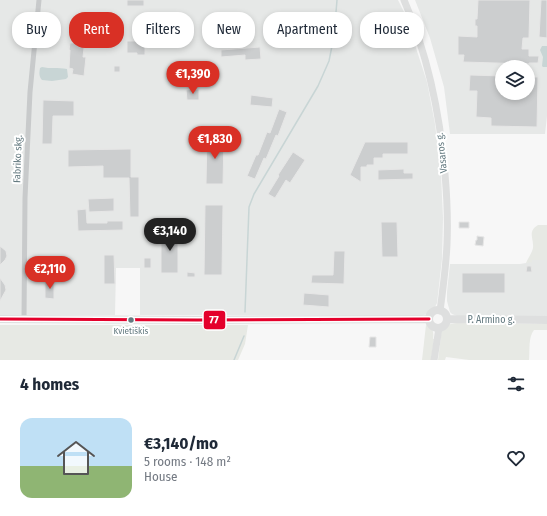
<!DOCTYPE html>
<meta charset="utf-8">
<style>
body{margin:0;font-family:"Fira Sans Condensed",sans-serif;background:#f2f2f3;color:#1f2937;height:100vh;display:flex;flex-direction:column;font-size:15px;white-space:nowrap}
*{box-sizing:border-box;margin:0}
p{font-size:13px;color:#747a83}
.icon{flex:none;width:22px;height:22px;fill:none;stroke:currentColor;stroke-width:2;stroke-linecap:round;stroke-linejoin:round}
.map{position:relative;height:360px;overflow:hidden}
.details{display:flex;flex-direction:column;background:#fff;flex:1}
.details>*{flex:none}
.hud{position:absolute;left:12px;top:12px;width:523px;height:36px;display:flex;gap:8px}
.tools{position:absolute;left:495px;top:60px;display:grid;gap:8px}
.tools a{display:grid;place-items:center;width:40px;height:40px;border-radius:50%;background:#fff;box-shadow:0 2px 6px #0003;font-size:20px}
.price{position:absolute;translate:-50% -34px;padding:0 9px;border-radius:14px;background:#d93025;color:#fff;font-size:13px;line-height:26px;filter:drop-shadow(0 1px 2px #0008)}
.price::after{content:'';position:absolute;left:50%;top:24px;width:12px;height:9px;margin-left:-6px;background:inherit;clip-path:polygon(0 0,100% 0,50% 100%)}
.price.selected{background:#222;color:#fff}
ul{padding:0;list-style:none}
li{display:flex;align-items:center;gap:12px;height:100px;padding:0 20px}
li+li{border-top:1px solid #e0e1e3}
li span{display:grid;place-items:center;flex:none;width:112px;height:80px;border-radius:12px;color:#555}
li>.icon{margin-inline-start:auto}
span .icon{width:48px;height:48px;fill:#fffc;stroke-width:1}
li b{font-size:17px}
h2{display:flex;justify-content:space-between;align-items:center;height:48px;padding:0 20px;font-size:17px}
.chip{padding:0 14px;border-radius:16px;background:#fff;box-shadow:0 2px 6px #0003;font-size:14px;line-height:36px}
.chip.selected{background:#d93025;color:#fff}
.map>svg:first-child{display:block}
</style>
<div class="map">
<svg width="547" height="360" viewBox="0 0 547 360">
<rect width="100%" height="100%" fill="#f7f7f7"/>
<path fill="#e6e8e7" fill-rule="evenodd" d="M0 0H398L405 14 427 82 435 124 441 175 443 218 442 259 437 303 434 309 430 313 421 316 140 315V268H116L115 315H0Z
M415 0H547V116L545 134H450L444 87 430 38ZM502 67H528V93H502Z
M532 260H547V317L457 316 452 314 450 312 447 301V292L450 264H520L526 263Z"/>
<path fill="#e7e9e4" d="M538 225H547V260H532V262L526 263C528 258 532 253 533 248 534 238 527 232 538 225Z
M457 323 547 324V330H534C528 337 530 351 529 360H469L446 357 445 360H438L442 328C447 324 451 324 457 323Z
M0 325H248L245 344 238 360H0Z
M426 325C433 328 434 331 433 339H434L431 360H422Z"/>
<path fill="#c8d5d5" d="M542 46H547V67H543L542 66 543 57 540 50Z
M42 67C50 69 58 67 67 69L68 77 66 79 52 81 42 80C39 77 39 73 40 68Z"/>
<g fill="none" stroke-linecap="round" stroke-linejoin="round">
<path stroke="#c8d5d5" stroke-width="1.5" d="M245 312 249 207 254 194 318 86 329 61 334 36 337 0
M234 360 244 336"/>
</g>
<path fill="#cccecf" stroke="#e6e6e6" d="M127 0H144V6H127Z
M478 0H530L529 38H523L522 49H529V56H539L538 63H529V64L463 62 464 55H458V36L477 37V26H475V19H477Z
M541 0H547V38L539 37Z
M42 38 48 39V44L41 43Z
M145 38V55H137V53H127V41H136V39Z
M77 39H85L83 57H86L84 76 72 74 73 69 69 68 70 50H69L70 43H76Z
M260 47 261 59 245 60V55L221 57V50Z
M114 66H120V72H114Z
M470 75 502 76V93H528V77H538L537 127 491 126V118L476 117 477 91H469Z
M199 89V100H187L186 90Z
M251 95 273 98 272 107 250 105Z
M43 100 74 101V116H53L52 144H42Z
M279 109 287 112 278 136 276 135 266 159 264 158 255 179 247 176 256 155H258L267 132 270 133Z
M207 135 224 136 223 184H206Z
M365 142H408V154H383V158H374V165H367V167H361V182L350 175Z
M131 149V177H139V217H130L129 178H103V166L68 167V150Z
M293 152 305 160 290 183 286 180 275 198 268 194 279 176 278 175Z
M404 169V173H413V179L378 180V170Z
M114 198V211L89 212 88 199Z
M205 205H223L222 275H204Z
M86 209 87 223H107V221H123V230L78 231 77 210Z
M381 222H397L398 257H382Z
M459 222H469V228H459Z
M161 231H178V273H161Z
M477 236 484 237 483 246 475 245 476 240H477Z
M0 246 6 251 7 256 5 260 0 265Z
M334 251H345L344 284 311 283 312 275H333Z
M104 255H114L115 284H104Z
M144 258H151V268H144Z
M527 266H531L532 272H526Z
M187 272 195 273V277H187Z
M462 273H505V293H462Z
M0 278 5 285 6 290 0 301Z
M45 282H54V299L45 298Z
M304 293 329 295V307L303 305Z
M370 337H376V347H369Z"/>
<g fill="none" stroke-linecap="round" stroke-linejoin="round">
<path stroke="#c8cacb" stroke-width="5" d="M24 320 25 198 30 92 39 0"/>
<path stroke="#dedfdf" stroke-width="7" d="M404 0C428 55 440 114 445 174 447 197 448 221 447 244 446 267 443 289 440 311
M434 360 439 328"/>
<path stroke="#dedfdf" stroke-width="8" d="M429 319a9 9 0 1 1 18 0a9 9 0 1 1-18 0Z
M0 319 197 320 429 319
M447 319 547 320"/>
<defs>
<path id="bus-1" d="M0 319 197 320 429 319"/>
</defs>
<use href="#bus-1" stroke="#fff" stroke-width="6"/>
<use href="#bus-1" stroke="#e4002b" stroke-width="3"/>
</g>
<circle fill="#647a80" stroke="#fff" stroke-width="1.5" cx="131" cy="320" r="3.5"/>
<g text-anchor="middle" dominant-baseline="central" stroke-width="4" stroke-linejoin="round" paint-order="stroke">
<g font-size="9" fill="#647a80" stroke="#fff">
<text x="131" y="331">Kvietiškis</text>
</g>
<g font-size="10" fill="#647a80" stroke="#fff">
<text transform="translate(442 153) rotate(-96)">Vasaros g.</text>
<text transform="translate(18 159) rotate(-88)">Fabriko skg.</text>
<text x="491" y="320">P. Armino g.</text>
</g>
</g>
<rect stroke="#fff" stroke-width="1.5" x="203" y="310" width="23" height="20" rx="4" fill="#e4002b"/>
<g font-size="11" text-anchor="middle" font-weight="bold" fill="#fff">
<text x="214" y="324">77</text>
</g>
</svg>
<div class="tools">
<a><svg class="icon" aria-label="layers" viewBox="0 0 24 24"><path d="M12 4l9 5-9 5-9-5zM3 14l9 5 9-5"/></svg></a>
</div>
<b class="price" style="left:193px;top:95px">€1,390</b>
<b class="price" style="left:215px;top:160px">€1,830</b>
<b class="price selected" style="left:170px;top:252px">€3,140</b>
<b class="price" style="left:50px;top:290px">€2,110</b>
<div class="hud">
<a class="chip">Buy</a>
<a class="chip selected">Rent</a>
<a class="chip">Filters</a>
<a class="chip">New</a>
<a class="chip">Apartment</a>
<a class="chip">House</a>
</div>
</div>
<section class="details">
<h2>4 homes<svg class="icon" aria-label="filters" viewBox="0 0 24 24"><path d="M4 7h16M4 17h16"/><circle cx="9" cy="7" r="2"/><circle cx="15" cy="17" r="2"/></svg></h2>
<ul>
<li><span style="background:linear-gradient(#bfe0f5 60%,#8fb573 0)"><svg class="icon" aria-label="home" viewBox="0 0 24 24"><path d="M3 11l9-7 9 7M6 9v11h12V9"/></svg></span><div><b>€3,140/mo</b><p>5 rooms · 148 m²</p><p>House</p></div><svg class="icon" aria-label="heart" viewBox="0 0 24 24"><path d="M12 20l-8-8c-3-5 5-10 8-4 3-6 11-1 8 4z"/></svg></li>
</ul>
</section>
